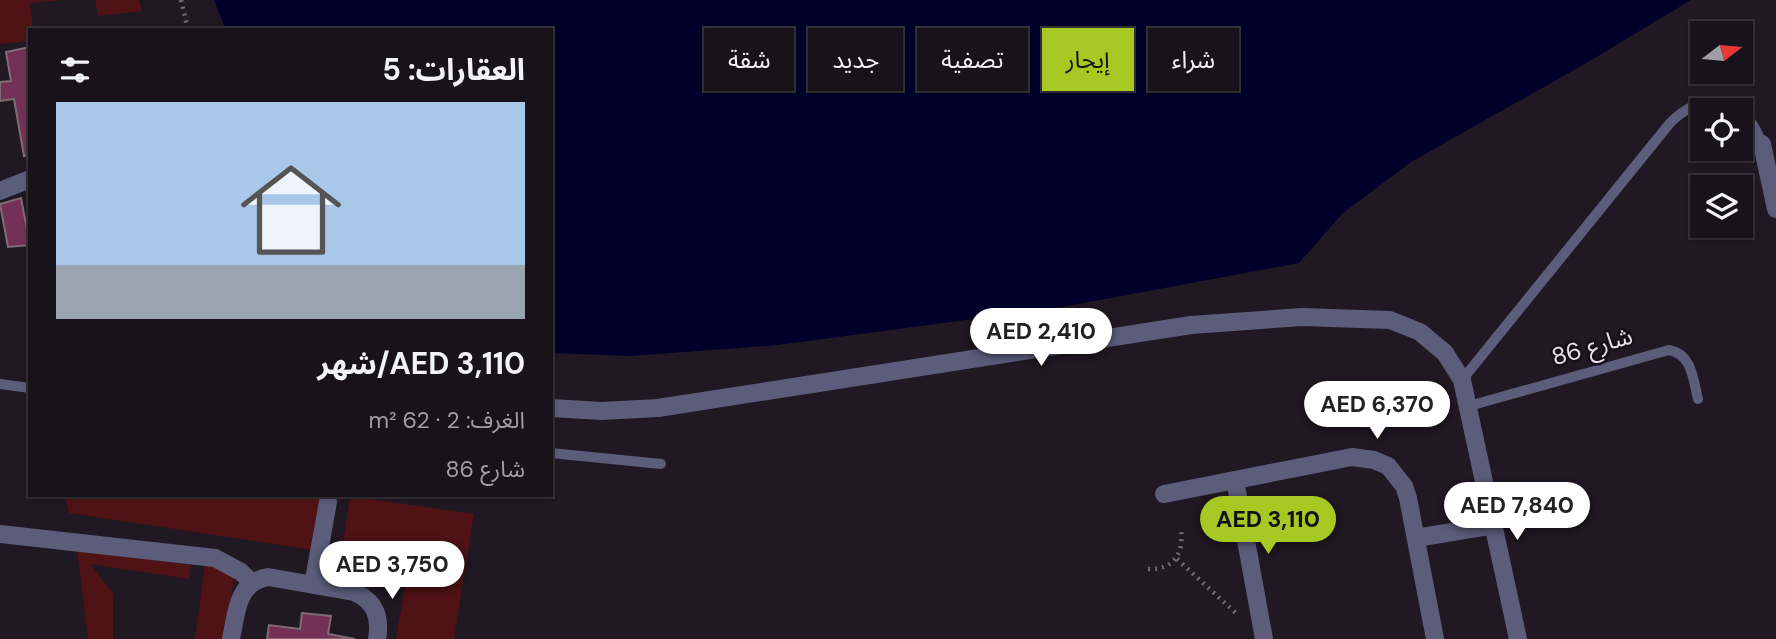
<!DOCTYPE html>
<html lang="ar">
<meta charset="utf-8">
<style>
body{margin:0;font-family:"DM Sans","Noto Sans Arabic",sans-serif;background:#252027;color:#f1f3f6;direction:rtl;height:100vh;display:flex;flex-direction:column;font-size:26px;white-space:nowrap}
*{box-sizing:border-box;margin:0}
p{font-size:23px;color:#9f9ea2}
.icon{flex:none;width:38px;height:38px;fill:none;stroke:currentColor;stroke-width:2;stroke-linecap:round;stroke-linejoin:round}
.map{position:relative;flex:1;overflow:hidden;direction:ltr}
.sheet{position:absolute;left:28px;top:28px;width:525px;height:469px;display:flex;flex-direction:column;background:#18121a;border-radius:0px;box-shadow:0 2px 5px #0004,0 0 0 2px #363239;direction:rtl}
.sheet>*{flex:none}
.guide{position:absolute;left:574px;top:28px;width:665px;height:63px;direction:rtl;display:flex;gap:14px}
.needle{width:46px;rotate:74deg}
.tools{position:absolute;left:1690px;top:21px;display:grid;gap:14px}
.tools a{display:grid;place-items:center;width:63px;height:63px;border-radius:0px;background:#18121a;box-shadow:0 2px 5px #0004,0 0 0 2px #363239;font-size:35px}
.price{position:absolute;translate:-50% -60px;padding:0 16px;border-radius:24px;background:#fff;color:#222;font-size:23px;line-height:46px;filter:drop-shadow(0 2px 4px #0008)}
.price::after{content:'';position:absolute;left:50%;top:42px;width:21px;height:16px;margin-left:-10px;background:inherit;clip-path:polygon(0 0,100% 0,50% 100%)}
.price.current{background:#a5c823;color:#111}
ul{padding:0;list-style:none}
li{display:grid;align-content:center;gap:14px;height:371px;padding:0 28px}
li+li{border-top:2px solid #363239}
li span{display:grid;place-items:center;height:217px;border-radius:0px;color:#555}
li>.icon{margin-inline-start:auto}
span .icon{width:126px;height:126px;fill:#fffc;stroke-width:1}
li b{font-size:30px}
h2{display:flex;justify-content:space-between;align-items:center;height:84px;padding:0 28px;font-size:30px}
.tag{padding:0 24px;border-radius:0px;background:#18121a;box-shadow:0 2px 5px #0004,0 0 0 2px #363239;font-size:24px;line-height:63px}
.tag.current{background:#a5c823;color:#111}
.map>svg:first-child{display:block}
</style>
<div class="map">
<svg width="1776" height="639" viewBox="0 0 1776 639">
<rect width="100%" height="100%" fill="#201823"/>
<path fill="#4f1215" d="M0 0H62L30 3 33 30H30V41L0 44Z
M95 0H139L142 11 98 16Z
M64 495H317L327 496 313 550 69 513Z
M350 496 474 514 454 639H396L408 568 341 556Z
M77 549 191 565 189 579 90 564 113 593V639H88Z
M205 564 235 572 224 639H195Z"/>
<path fill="#00002a" d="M214 0H1691L1588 62 1411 162 1343 213 1299 263 1062 307 778 345 631 356 551 353V30H226Z"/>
<path fill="#753056" stroke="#7d6c74" stroke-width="2" d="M30 47V155L24 156 14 99 0 101V82L11 81 6 52Z
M21 198 30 245 8 247 0 204Z
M302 613 331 616 328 634 355 639H267L269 625 300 629Z"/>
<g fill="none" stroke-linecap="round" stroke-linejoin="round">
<path stroke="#716a74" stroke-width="4.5" stroke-dasharray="2 5" stroke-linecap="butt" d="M181 0 188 30
M1177 559 1238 615
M1148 569C1173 570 1184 554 1181 530"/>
<path stroke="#5c5d7b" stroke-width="10" d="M1462 380 1670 123C1706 88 1745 96 1762 144
M0 384 30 388
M1469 406 1669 350C1692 354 1693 379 1698 399
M551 453 661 464"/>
<path stroke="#5c5d7b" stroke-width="18" d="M1762 144 1776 209
M0 191 30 179
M551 408 602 411 658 408 1191 325 1302 317 1390 320 1420 332 1445 353 1462 380 1518 639
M1235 480 1264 639
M1164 494 1352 457 1374 460 1388 466 1404 486 1408 498 1435 639
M0 534 215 558 241 572 251 582
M1416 538 1494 525
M313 585 328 502
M231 639C237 612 236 583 268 577L354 592C375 601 381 617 377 639"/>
</g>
<g text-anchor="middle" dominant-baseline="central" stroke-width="5" stroke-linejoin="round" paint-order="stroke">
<g font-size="24" fill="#e8e2ea" stroke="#170f1a">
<text transform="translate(1592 346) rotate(-16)">شارع 86</text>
</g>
</g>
</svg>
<div class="tools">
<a><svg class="needle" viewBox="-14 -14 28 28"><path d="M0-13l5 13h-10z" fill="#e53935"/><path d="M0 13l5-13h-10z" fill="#9f9ea2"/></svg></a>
<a><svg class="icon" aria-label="locate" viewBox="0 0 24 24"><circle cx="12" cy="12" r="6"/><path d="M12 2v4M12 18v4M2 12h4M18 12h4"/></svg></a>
<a><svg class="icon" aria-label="layers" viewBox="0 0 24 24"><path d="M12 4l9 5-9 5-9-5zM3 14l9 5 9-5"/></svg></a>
</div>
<b class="price" style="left:1041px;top:368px">AED 2,410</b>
<b class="price" style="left:1377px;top:441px">AED 6,370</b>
<b class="price" style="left:1517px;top:542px">AED 7,840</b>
<b class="price current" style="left:1268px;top:556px">AED 3,110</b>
<b class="price" style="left:392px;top:601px">AED 3,750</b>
<div class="guide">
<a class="tag">شراء</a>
<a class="tag current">إيجار</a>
<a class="tag">تصفية</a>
<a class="tag">جديد</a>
<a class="tag">شقة</a>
</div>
<section class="sheet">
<h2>العقارات: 5<svg class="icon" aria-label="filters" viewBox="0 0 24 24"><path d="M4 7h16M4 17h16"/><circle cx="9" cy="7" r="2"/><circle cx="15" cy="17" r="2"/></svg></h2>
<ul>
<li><span style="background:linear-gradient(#a9c7e8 75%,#9aa5b1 0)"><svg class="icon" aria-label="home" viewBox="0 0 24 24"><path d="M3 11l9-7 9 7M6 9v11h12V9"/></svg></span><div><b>AED 3,110/شهر</b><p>الغرف: 2 · 62 m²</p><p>شارع 86</p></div></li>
</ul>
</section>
</div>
